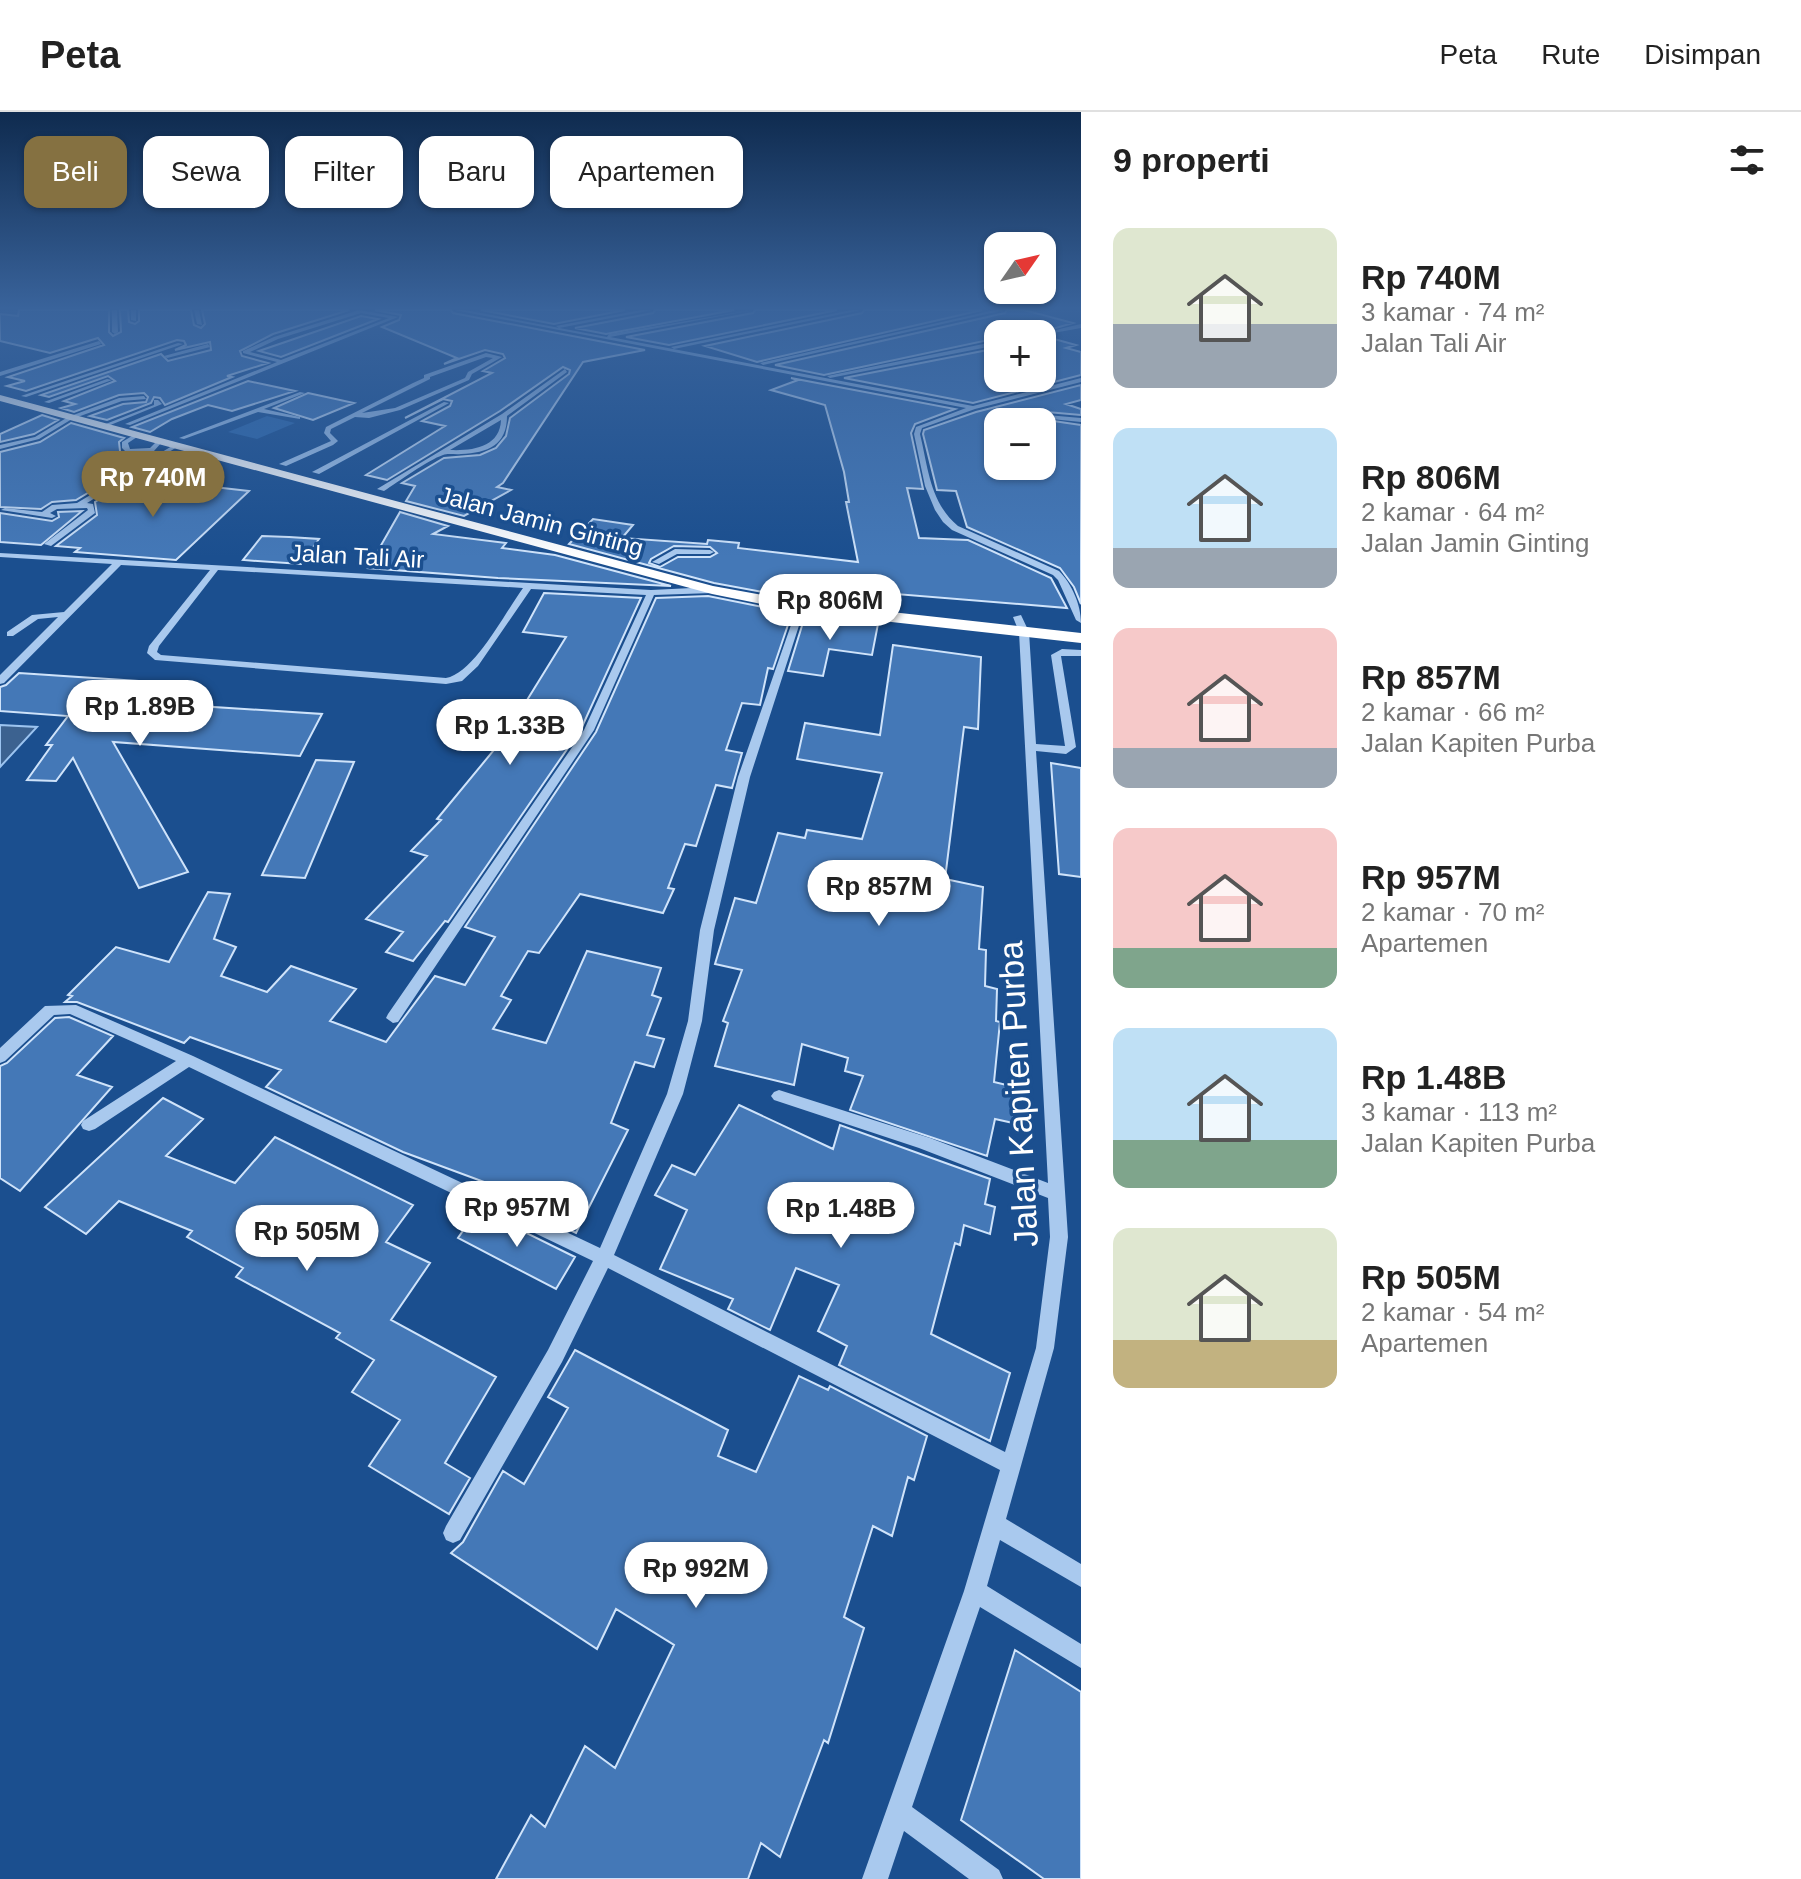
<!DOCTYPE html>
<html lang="id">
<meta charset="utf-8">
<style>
body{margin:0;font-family:Arial,sans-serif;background:#f2f2f2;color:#222;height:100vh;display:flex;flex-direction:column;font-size:30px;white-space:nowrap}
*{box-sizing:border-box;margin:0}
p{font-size:26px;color:#767676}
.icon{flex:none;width:44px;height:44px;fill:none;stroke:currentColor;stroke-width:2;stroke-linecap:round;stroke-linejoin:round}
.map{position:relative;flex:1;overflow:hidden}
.drawer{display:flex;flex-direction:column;background:#fff;width:720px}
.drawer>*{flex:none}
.hud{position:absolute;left:24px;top:24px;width:760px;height:72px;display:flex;gap:16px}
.needle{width:52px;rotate:56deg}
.tools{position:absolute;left:984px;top:120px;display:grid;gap:16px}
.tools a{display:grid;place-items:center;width:72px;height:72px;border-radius:16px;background:#fff;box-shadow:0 2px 6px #0004;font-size:40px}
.price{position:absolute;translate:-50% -68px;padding:0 18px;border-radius:28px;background:#fff;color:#222;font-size:26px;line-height:52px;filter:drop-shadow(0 2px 4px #0008)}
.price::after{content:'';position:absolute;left:50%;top:48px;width:24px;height:18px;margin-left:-12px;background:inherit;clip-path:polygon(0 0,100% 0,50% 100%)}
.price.on{background:#857141;color:#fff}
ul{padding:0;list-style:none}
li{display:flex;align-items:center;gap:24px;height:200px;padding:0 32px}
li span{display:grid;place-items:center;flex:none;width:224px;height:160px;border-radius:16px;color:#555}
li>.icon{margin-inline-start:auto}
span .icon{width:96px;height:96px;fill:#fffc;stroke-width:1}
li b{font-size:34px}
h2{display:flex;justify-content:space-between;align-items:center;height:96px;padding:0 32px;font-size:34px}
.pill{padding:0 28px;border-radius:16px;background:#fff;box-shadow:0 2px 6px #0004;font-size:28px;line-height:72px}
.pill.on{background:#857141;color:#fff}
header{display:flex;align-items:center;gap:48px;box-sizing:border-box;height:112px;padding:0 40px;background:#fff;border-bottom:2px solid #e0e0e0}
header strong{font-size:38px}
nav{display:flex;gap:44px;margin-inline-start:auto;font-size:28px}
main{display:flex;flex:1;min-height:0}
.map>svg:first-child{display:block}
</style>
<header>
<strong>Peta</strong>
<nav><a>Peta</a><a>Rute</a><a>Disimpan</a></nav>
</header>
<main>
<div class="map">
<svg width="1081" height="1767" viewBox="0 0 1081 1767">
<rect width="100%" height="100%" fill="#1b4f8f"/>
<path fill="#2e69ad" d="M267 304 295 311 257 327 228 320Z"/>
<path fill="#3c6290" stroke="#9cc4f0" stroke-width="2" d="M0 613 37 615 0 655Z"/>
<path fill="#4478b7" stroke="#cfe3fa" stroke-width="2" fill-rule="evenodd" d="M19 198H109V220L113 224 121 220 120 198H128L129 210 135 212 139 209V198H191L194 213 201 216 205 212 202 198H349L273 222 240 239 242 244 268 251 227 264 232 265 165 293 160 286 154 285 151 291 107 308 90 304 123 292 146 290 148 285 144 281 119 283 74 300 61 296 75 292 64 289 115 269 108 264 49 285 41 283 161 242 168 249 211 238 210 230 175 238 186 233 184 229 177 228 26 279 7 274 25 269 8 265 104 233 98 226 50 241 0 229V202L18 204Z
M375 198H451L453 201 645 238 583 250 503 371 497 375 511 378 464 404 406 389 415 374 402 371 444 346 480 343 496 336 506 324 510 306 569 262 570 258 563 255 500 299 387 368 366 363 445 314 422 309 450 294 452 289 443 287 405 306 492 261 483 259 505 246 503 242 485 238 444 252 457 246 382 215 399 208 401 203Z
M481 198H625L554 212Z
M655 198H734L606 222 575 216 653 201Z
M755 198H837L669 233 626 225 753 201Z
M864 198H982L757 250 705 234 862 201Z
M1007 198H1024L1073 211 1035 222H998V226L824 263 775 253 1005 201Z
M361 204 378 207 281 245 259 239Z
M1047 225 1076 233 1066 236 1081 240V263L973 291 844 266 998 236V266H1042V226Z
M791 266 955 297 915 312 911 321 923 377 907 376 919 426 968 428 1051 466 1067 496 884 481 881 496 801 487 714 471 569 432 593 407 633 413 622 426 707 432 708 428 739 431 738 436 858 450 846 390H849L844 360 825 293 771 278 798 268ZM674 434 710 435 717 441 710 445H678L660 455 649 451 651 447Z
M248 269 295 279 232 299 208 293 172 307 150 320 132 315Z
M1081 273V288L1066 292 1081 297V303L1024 298 1019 304 1081 313V492L1074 475 1060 456 967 415 956 379 937 378 923 322 924 318 976 300ZM998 310H1042V354H998Z
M308 281 354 291 313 308 274 296Z
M42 303 58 308 34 322 0 330V322Z
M71 311 124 326 119 330 120 339 103 349 130 352 116 360 121 361 76 388 52 390 41 397 0 395V340L40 330Z
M137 364 205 374 249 379 176 448 75 440 80 436 56 434 97 403 95 390Z
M82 399 41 433 0 430V401L52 409 59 405 58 400Z
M400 400 448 414 433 422 506 431 502 436 555 443 671 474 498 466 368 456Z
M262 424 289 425 319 427 301 452 243 448Z
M544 481 641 486 581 617 448 810 445 809 413 849 386 840 403 820 366 807 427 744 411 739 441 708 437 707 503 627 566 525 523 520Z
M708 484 792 501 773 557 768 556 760 593 742 591 726 638 742 641 732 676 716 673 696 734 685 732 668 776 674 777 663 801 580 782 539 841 528 839 501 884 511 888 493 917 546 931 587 839 661 856 652 883 661 886 647 923 664 927 654 955 635 950 611 1011 628 1018 576 1121 490 1081 495 1074 403 1040 266 975 281 958 190 925 184 931 77 890H65L72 884 68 883 116 835 169 850 208 780 230 782 214 827 236 835 221 864 267 880 291 854 356 877 330 909 386 930 435 864 465 873 495 825 465 815 596 620 656 486Z
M805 504 878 512 872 543 829 537 823 564 788 559Z
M893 533 981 545 978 617 964 615 945 767 983 775 979 837 986 838 985 874 997 877 996 909 1000 910 994 970 1015 975 1013 1011 995 1007 987 1044 850 998 863 964 845 959 848 946 802 932 794 973 715 954 728 911 723 909 742 858 715 852 735 786 756 791 778 721 805 726 807 718 862 727 882 661 797 647 805 611 880 623Z
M19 561 182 572 168 592 322 602 300 644 113 630 188 760 139 776 73 646 56 669 27 668 52 633H46L68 604 0 599V575L6 573Z
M316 648 354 650 305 766 262 763Z
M1051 651 1081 656V765L1059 762Z
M69 905 113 924 77 963 112 975 20 1079 0 1066V954L7 951 55 906Z
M163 986 203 1007 166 1044 235 1071 275 1025 413 1093 386 1130 430 1151 391 1208 496 1265 445 1351 470 1366 449 1402 369 1354 400 1308 352 1280 374 1248 336 1226 340 1221 236 1165 243 1156 187 1125 192 1119 119 1089 86 1122 45 1095Z
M739 993 833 1037 840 1013 990 1067 985 1092 995 1095 990 1122 964 1113 960 1133 955 1131 931 1222 1010 1261 990 1329 839 1253 847 1234 818 1219 839 1173 796 1156 770 1218 728 1197 733 1187 660 1157 687 1098 655 1083 672 1053 695 1063Z
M478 1097 575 1145 556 1177 458 1126Z
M575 1238 728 1318 718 1344 756 1360 799 1264 828 1278 830 1274 927 1324 914 1368 908 1365 892 1424 873 1414 844 1505 864 1516 828 1631 824 1628 780 1745 761 1731 748 1767H496L531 1703 545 1715 585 1634 615 1656 674 1533 616 1497 597 1537 451 1441 463 1430 503 1359 524 1372 568 1296 548 1285Z
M1015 1538 1081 1580V1767H1044L961 1708Z"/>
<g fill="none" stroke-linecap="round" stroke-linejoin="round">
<path fill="#a9c9ee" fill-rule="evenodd" d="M112 198H117L118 220 115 222 112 220Z
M131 198H136V209L131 208Z
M194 198H199L202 213 197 212Z
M359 198 398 205 130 313 125 312 277 250 243 241V239L274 225ZM361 201 389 206 281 248 250 240 278 227Z
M454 198H465L607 225 609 222 752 198 610 225 973 294 1081 266V270L975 297 922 316 920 322C928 355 930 391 958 414L1059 459C1072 472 1081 493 1081 511L1076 508 1058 468 1053 463 952 418 943 410 935 398 925 374 914 322 916 315 966 296Z
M641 198H652L559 216 556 214Z
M851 198H861L674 237 671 235Z
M995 198H1004L763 253 760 251Z
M1081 212V216L1042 223 1038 222Z
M99 229 101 232 0 264V260Z
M998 229V233L830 266 827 264Z
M178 231 183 232 26 285 21 284Z
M208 232 210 235 167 246 164 244Z
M486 241 502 245 472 262 469 268 400 298 369 306 355 305 331 317 330 321 338 329 333 333 286 354 279 352 331 329 324 321 326 315 413 271 424 266V263ZM486 245 493 246 468 260 465 266 395 296 362 301 430 267V265Z
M565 257 567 260 507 304C507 333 488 341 461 342 456 343 448 341 443 343 428 348 398 370 384 379L377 377 502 302ZM501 308C500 335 473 339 450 338Z
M107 267 112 268 49 291 44 290Z
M300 280 305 281 264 297 300 305V307L258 300 184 327 179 326Z
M144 284 146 287 122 289 72 307 39 327 0 337V333L35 325 68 305 119 286Z
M154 288H158L162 292 103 316 98 315 154 293Z
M444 290 449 291 319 362 312 360Z
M1024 301 1081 306V310L1022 304Z
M132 324 137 325 128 331 130 337 150 336 156 330 161 331 154 339 126 340 122 336V330Z
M172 334 177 335 87 391 93 392 95 401 51 434 44 432 88 398 87 396 57 397 50 401 56 404 52 406 1 398 5 396 42 400 52 393 77 391Z
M187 338 192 339 162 361H156V357Z
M675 437 710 438 714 440 710 442H677L659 452 652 450Z
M0 441 651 478 712 475 716 478 712 481 654 483 594 618 398 910 393 911 386 906 388 902 584 618 646 483 531 477 478 554 462 569 446 572 155 548 147 541 149 534 210 458 121 453 4 571 0 572V563L58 505 38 507 13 524H7V520L32 503 64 500 112 452 0 445ZM218 458 523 476C506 499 474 562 446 566L161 543 157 540 159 534Z
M798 493 805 495 750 665 714 818 702 909 683 982 614 1143 1005 1340 1036 1236 1050 1125 1048 1086 919 1036 774 988 771 984 774 980 779 978 930 1026 1048 1071 1019 520 1013 505 1021 503 1029 520 1036 632 1065 634 1051 543 1062 537 1081 538V544H1061L1076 635 1066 642 1036 639 1068 1125 1054 1236 1006 1407 1081 1452V1475L1000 1428 987 1474 1081 1532V1556L980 1495 912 1695 999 1758 1003 1767H969L904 1719 888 1767H862L964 1479 1000 1358 608 1156 562 1250 460 1428 453 1431 446 1428 443 1421 446 1414 548 1238 593 1149 189 955 95 1017 89 1019 83 1017 81 1013 83 1009 176 949 70 902 54 903 5 949 0 951V936L45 894 76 893 193 944 600 1136 667 982 688 909 700 818 738 665Z"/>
<path fill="#fff" fill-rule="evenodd" d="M0 283 713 474 801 490 1081 521V531L801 500 712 482 0 289Z"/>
</g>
<linearGradient id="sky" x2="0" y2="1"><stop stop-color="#0f2b4f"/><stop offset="0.44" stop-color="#39639b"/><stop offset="1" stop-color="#39639b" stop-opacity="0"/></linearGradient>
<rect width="1081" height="445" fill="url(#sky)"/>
<g text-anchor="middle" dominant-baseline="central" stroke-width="7" stroke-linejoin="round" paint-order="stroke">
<g font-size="24" fill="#fff" stroke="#1b4f8f">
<text transform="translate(541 409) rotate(15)">Jalan Jamin Ginting</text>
<text transform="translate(357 444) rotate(3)">Jalan Tali Air</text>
</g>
<g font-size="34" fill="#fff" stroke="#1b4f8f">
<text transform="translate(1018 982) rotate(-93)">Jalan Kapiten Purba</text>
</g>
</g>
</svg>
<div class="tools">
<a><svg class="needle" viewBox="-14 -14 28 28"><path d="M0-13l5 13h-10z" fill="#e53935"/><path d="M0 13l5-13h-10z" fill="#767676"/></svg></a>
<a>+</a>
<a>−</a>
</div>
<b class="price on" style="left:153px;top:407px">Rp 740M</b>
<b class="price" style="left:830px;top:530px">Rp 806M</b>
<b class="price" style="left:140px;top:636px">Rp 1.89B</b>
<b class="price" style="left:510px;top:655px">Rp 1.33B</b>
<b class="price" style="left:879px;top:816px">Rp 857M</b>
<b class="price" style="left:517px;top:1137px">Rp 957M</b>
<b class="price" style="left:841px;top:1138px">Rp 1.48B</b>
<b class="price" style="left:307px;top:1161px">Rp 505M</b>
<b class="price" style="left:696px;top:1498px">Rp 992M</b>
<div class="hud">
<a class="pill on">Beli</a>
<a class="pill">Sewa</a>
<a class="pill">Filter</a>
<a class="pill">Baru</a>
<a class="pill">Apartemen</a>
</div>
</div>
<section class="drawer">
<h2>9 properti<svg class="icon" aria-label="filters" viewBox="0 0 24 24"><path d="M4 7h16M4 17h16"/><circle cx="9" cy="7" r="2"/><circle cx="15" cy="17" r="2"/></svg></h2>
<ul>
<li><span style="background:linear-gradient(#dfe7d0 60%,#9aa5b1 0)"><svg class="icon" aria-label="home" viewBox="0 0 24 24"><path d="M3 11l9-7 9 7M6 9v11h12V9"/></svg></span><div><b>Rp 740M</b><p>3 kamar · 74 m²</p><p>Jalan Tali Air</p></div></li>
<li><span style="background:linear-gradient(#bfe0f5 75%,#9aa5b1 0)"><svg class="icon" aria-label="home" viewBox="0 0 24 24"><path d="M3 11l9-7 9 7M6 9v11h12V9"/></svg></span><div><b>Rp 806M</b><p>2 kamar · 64 m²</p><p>Jalan Jamin Ginting</p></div></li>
<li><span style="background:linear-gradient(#f6c9c9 75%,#9aa5b1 0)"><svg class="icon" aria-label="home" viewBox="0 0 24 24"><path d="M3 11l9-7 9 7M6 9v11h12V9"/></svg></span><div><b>Rp 857M</b><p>2 kamar · 66 m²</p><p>Jalan Kapiten Purba</p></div></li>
<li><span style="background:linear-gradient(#f6c9c9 75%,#7fa58c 0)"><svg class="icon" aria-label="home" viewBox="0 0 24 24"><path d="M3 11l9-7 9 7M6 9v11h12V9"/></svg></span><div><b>Rp 957M</b><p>2 kamar · 70 m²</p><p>Apartemen</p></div></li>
<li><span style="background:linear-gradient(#bfe0f5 70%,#7fa58c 0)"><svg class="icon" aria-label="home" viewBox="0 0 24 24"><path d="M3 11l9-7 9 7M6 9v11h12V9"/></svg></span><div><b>Rp 1.48B</b><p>3 kamar · 113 m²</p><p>Jalan Kapiten Purba</p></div></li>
<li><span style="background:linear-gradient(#dfe7d0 70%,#c2b280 0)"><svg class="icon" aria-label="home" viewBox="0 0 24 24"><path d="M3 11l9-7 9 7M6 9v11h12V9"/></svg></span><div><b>Rp 505M</b><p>2 kamar · 54 m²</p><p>Apartemen</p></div></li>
</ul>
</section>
</main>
